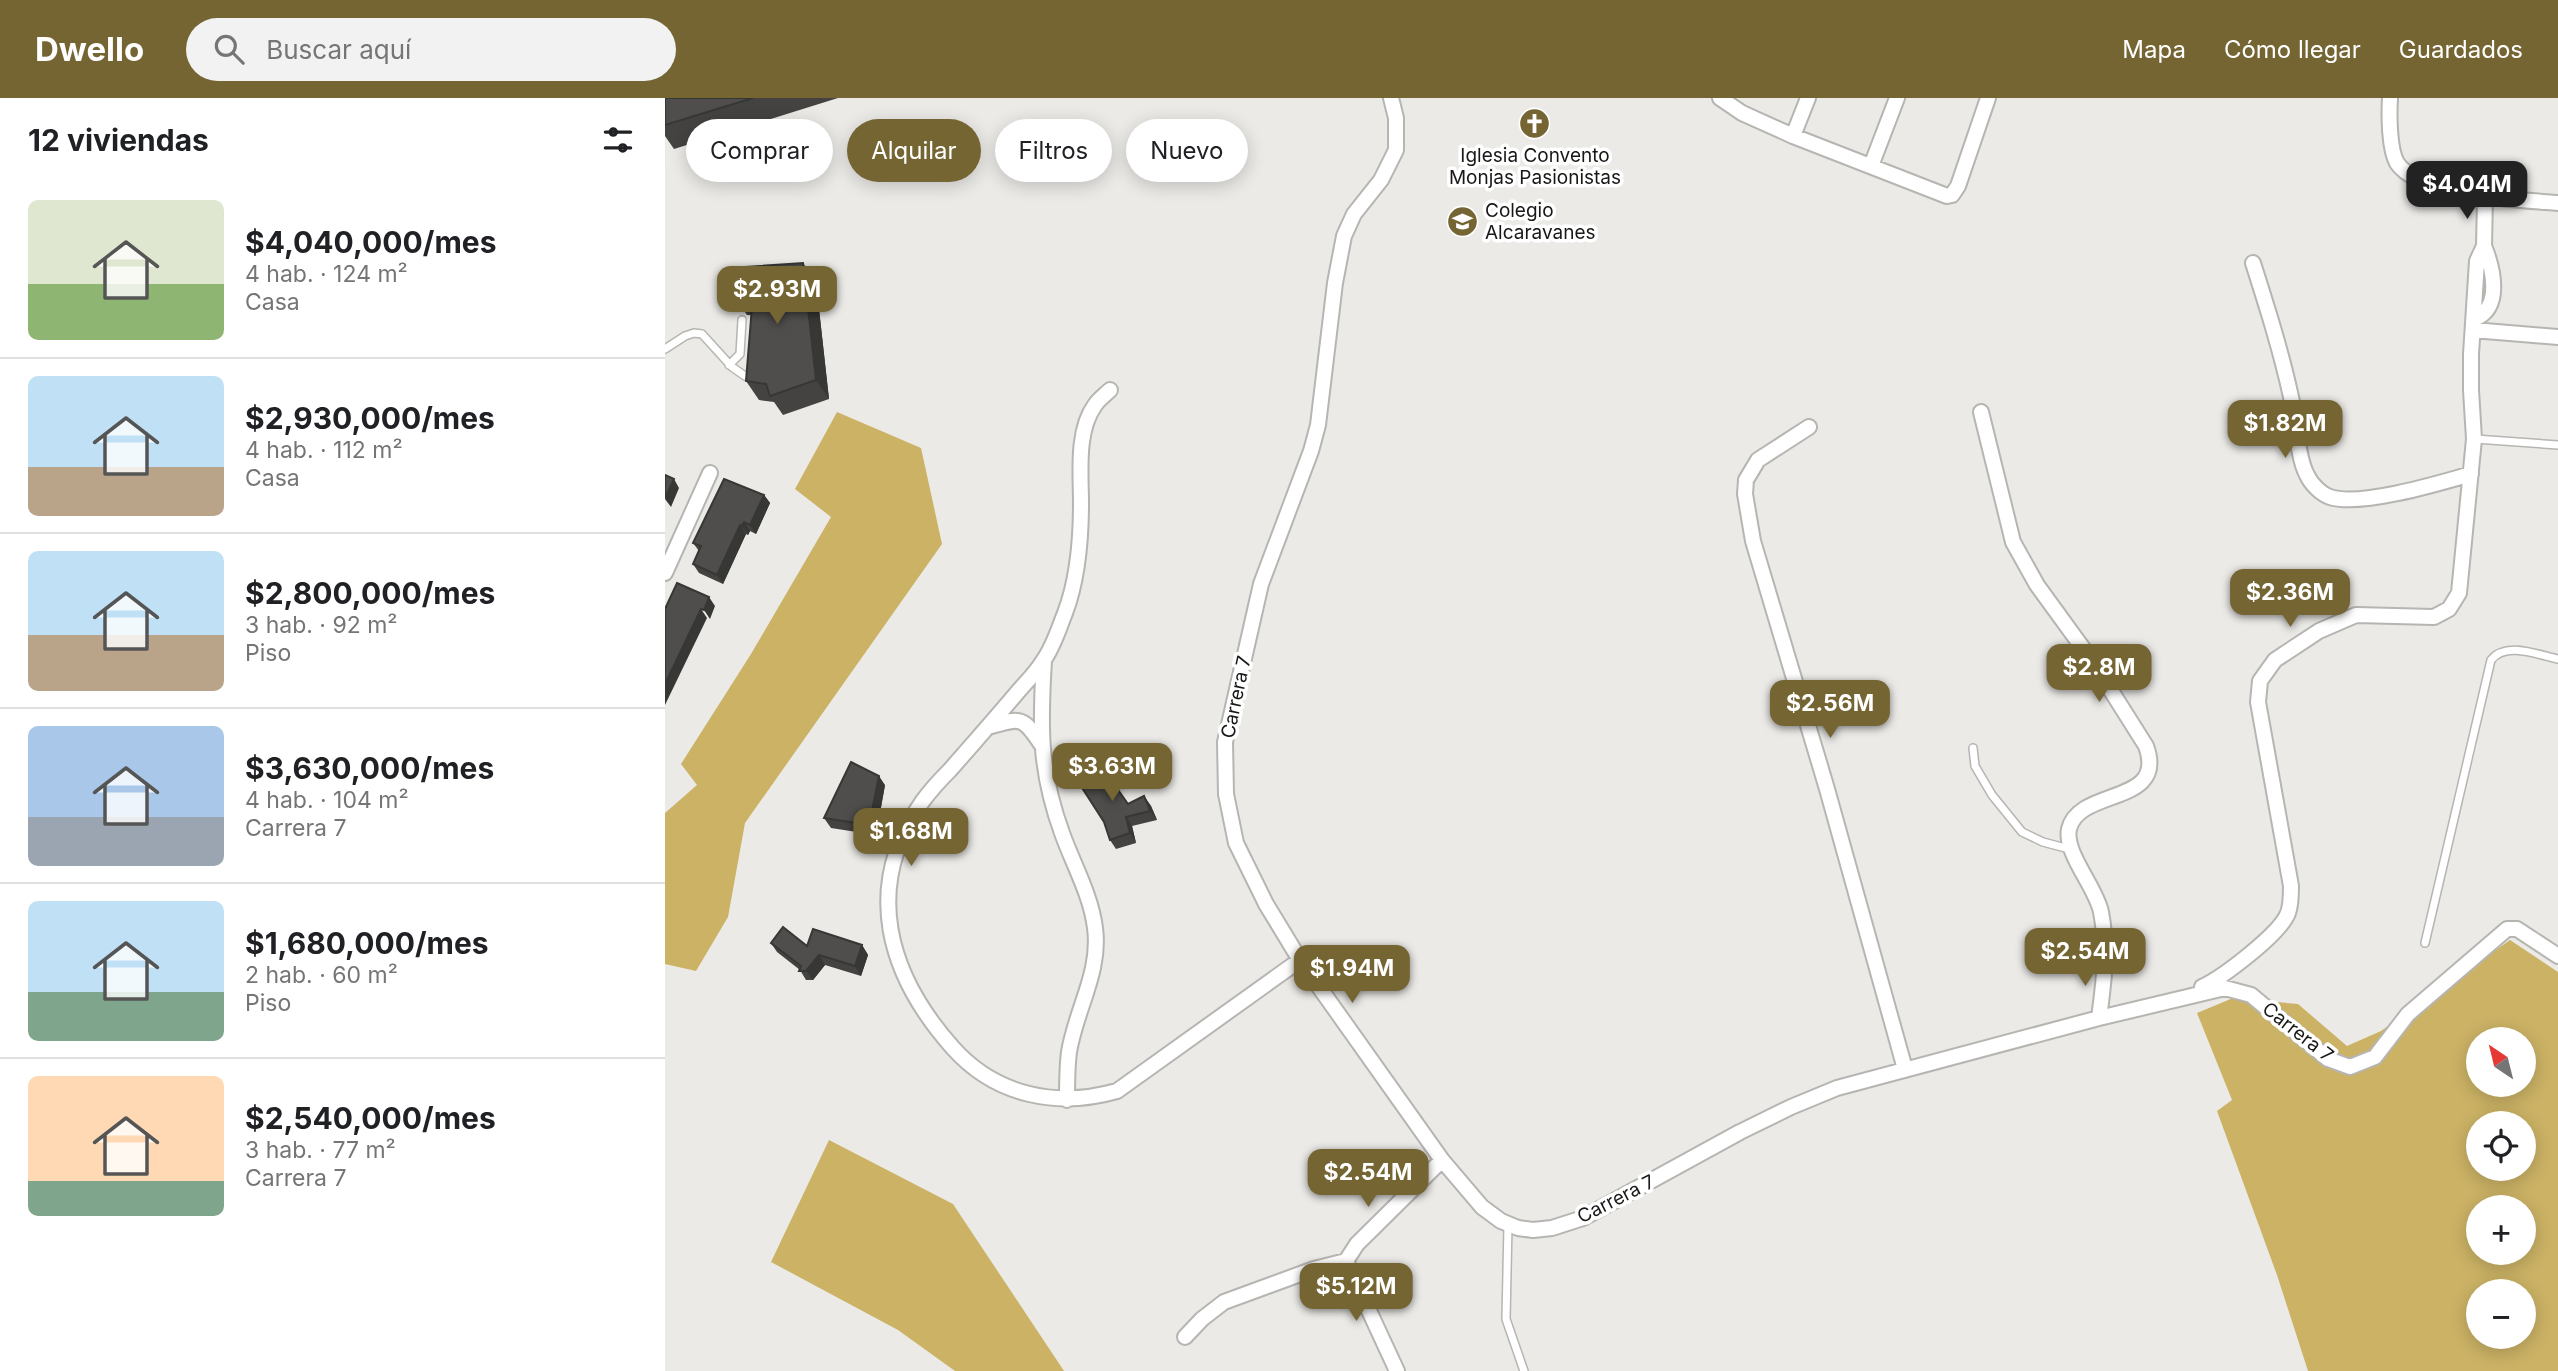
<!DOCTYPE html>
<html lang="es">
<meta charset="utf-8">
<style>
body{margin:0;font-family:Inter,sans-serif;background:#f2f2f2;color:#202124;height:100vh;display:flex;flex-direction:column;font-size:26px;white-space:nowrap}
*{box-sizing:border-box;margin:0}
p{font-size:23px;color:#757577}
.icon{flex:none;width:38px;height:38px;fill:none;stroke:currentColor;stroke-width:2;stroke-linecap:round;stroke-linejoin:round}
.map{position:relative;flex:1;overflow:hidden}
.details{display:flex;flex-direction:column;background:#fff;width:665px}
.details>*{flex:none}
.top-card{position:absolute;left:21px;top:21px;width:665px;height:63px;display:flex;gap:14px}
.needle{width:46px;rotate:325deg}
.fabs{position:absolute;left:1801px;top:929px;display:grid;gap:14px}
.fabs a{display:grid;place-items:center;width:70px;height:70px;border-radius:50%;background:#fff;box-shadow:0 4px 18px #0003;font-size:35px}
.price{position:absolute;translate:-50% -60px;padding:0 16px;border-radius:14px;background:#756533;color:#fff;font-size:23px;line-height:46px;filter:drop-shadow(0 2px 4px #0008)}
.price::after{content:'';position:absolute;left:50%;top:42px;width:21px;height:16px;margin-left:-10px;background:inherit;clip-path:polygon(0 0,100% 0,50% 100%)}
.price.active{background:#222;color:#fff}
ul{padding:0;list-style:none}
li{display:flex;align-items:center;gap:21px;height:175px;padding:0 28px}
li+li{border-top:2px solid #e0e0e0}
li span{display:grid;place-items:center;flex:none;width:196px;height:140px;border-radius:10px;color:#555}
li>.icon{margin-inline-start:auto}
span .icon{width:84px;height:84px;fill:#fffc;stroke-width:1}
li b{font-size:30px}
h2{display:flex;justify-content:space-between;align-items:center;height:84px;padding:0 28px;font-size:30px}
.chip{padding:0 24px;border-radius:32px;background:#fff;box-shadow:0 4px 18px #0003;font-size:24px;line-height:63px}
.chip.active{background:#756533;color:#fff}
header{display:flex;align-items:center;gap:42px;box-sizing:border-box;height:98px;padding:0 35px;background:#756533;color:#fff}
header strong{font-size:33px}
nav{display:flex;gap:38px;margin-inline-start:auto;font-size:24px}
.search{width:490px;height:63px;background:#f2f2f2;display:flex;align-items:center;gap:18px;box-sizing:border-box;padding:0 24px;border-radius:38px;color:#757577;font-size:26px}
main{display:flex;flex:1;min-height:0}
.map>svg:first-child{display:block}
</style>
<header>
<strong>Dwello</strong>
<div class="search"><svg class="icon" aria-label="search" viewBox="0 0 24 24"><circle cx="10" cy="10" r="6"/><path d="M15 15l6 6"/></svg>Buscar aquí</div>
<nav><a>Mapa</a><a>Cómo llegar</a><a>Guardados</a></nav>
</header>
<main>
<section class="details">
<h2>12 viviendas<svg class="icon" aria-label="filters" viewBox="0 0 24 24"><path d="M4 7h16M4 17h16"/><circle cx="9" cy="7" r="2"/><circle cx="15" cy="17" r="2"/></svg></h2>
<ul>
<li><span style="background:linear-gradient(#dfe7d0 60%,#8fb573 0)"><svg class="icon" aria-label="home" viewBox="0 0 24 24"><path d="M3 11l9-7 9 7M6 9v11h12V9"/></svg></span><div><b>$4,040,000/mes</b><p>4 hab. · 124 m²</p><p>Casa</p></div></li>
<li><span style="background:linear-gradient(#bfe0f5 65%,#b9a48a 0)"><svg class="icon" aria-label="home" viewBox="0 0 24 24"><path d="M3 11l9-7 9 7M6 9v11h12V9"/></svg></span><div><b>$2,930,000/mes</b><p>4 hab. · 112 m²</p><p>Casa</p></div></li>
<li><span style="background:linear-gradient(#bfe0f5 60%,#b9a48a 0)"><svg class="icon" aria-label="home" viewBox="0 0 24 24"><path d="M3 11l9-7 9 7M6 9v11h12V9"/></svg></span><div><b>$2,800,000/mes</b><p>3 hab. · 92 m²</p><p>Piso</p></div></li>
<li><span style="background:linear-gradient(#a9c7e8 65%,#9aa5b1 0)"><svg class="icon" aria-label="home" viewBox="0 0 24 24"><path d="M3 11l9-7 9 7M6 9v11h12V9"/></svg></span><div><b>$3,630,000/mes</b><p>4 hab. · 104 m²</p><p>Carrera 7</p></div></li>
<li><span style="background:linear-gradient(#bfe0f5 65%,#7fa58c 0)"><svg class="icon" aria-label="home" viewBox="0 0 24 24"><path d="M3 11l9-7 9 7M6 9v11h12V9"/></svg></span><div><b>$1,680,000/mes</b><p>2 hab. · 60 m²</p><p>Piso</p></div></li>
<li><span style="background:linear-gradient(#ffd9b3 75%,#7fa58c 0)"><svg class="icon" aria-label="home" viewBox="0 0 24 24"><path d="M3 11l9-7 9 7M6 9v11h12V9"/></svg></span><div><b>$2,540,000/mes</b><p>3 hab. · 77 m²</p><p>Carrera 7</p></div></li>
</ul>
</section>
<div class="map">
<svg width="1893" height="1273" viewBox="0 0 1893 1273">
<rect width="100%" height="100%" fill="#ebeae7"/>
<path fill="#cbb265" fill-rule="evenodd" d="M172 314 256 350 277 446 80 725 63 819 31 873 0 866V715L32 687 16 666 86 556 166 419 130 391Z
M1845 842 1893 874V1273H1643L1612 1177 1552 1013 1567 1002 1532 915 1568 900 1633 906 1682 948 1716 933ZM1813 942H1858V987H1813ZM1813 1026H1858V1071H1813ZM1813 1110H1858V1155H1813ZM1813 1194H1858V1239H1813Z
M164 1042 288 1106 399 1273H290L233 1232 106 1164Z"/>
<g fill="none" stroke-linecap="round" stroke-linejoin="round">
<defs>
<path id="lane" d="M0 251 20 238 29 235 37 236 67 269 80 278
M64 267 75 256 77 222
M1810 341 1893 347
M1308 650 1310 668 1327 697 1357 734 1378 744 1408 752
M1760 845 1826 562C1841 543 1873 557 1893 561
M843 1127 841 1221 859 1273"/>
<path id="street" d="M726 0 731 20V52L716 82 689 116 679 138 670 185 653 327 646 353 596 486 560 644 561 696 571 745 601 806 635 862 777 1062 817 1109 836 1123 853 1130 868 1132 887 1130 918 1120 1075 1034 1126 1009 1172 990 1434 920 1560 890 1586 897 1663 961 1685 969 1710 959 1743 916 1842 831H1852L1893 858
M1055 0 1077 15 1128 38 1282 98 1287 97 1293 88 1323 0
M1725 0C1724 17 1724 51 1732 65 1754 98 1855 102 1893 105
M1128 38 1143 0
M1206 68 1232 0
M1588 165C1602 209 1616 253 1626 299 1631 320 1632 359 1642 377 1646 386 1656 396 1665 399 1695 409 1775 385 1806 376
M1809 221C1838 210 1828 170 1819 148
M1808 232 1893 239
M445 292C440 297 434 301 430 307 411 333 416 376 416 405 416 441 413 481 400 515 394 530 388 550 378 563 371 575 360 585 351 596 329 622 307 647 285 672 275 682 265 693 257 704 197 790 223 877 288 950 331 998 392 1010 452 993L635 862
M1316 314 1348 444 1372 487 1428 564 1481 648C1503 708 1414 689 1404 731 1399 755 1431 789 1436 814 1443 851 1439 883 1434 920
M1144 329 1093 362 1081 382 1080 396 1088 443 1162 691 1240 971
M0 475 45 375
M379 562C375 628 374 672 397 735 408 766 426 797 430 830 436 874 411 911 404 954 402 969 402 986 402 1002
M323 629C355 620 357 617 376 646
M1537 889C1558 879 1615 836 1623 815 1626 807 1626 797 1626 788L1593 604 1595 583 1610 562 1654 533 1691 517 1769 519 1784 511 1794 495 1809 341 1806 292V256L1812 163 1819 148 1820 99
M681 1163 732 1273
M520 1239 537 1221 559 1204 649 1171 681 1163 692 1146 777 1062"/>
</defs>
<use href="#lane" stroke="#b6b5b2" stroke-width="10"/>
<use href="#street" stroke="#b6b5b2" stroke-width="18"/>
<use href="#lane" stroke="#fff" stroke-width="7"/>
<use href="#street" stroke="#fff" stroke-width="14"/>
</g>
<path fill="#444341" d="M0 0H173L9 51 0 38Z
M151 184 164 301 118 317 109 304 94 302 81 283 86 217H82L69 198Z
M99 397 105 405 91 436 85 433 83 437 81 436 58 486 34 475 28 466 34 453 28 445Z
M220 687 211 737 166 730 159 720Z
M479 698 486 708 492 722 467 728 471 745 451 751 445 742 463 706Z
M106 845 142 848 197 847 203 857 196 878 160 867 148 882H141L135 872 112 854Z"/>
<path fill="#373735" d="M138 165 151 184 164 301 151 282Z
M9 381 14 390 6 409 0 401Z
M99 397 105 405 91 436 85 427Z
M79 424 85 433 83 437 77 428Z
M75 427 81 436 58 486 52 477Z
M44 499 50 508 45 521 39 512Z
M36 511 42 520 0 607V586Z
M214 678 220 687 211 737 204 727Z
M479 698 486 708 492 722 485 713Z
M461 719 467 728 471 745 465 735Z
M197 847 203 857 196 878 190 868Z
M154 857 160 867 148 882 141 873Z"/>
<path fill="#4f4e4c" stroke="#373735" stroke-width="2" d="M0 0H88L0 27Z
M138 165 151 282 105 298 101 286 81 283 88 196 69 198 66 170Z
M0 377 9 381 0 400Z
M59 381 99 397 85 427 79 424 77 428 75 427 52 477 28 466 36 448 28 445Z
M12 485 44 499 39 512 36 511 0 586V511Z
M186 664 214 678 204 727 159 720Z
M437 669 463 706 479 698 485 713 461 719 465 735 445 742 439 724 414 685Z
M118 829 142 848 148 831 197 847 190 868 154 857 141 873H134L136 868 106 845Z"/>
<defs>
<symbol id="church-disc" viewBox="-11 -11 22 22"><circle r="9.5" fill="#756533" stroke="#fff"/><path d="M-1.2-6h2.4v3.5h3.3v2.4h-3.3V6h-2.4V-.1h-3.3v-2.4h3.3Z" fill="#fff"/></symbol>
<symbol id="school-disc" viewBox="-11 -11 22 22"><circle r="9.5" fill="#756533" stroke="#fff"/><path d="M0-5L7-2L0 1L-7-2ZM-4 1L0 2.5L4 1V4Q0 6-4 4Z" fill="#fff"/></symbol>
</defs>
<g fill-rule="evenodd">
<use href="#church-disc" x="852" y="8" width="35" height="35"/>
<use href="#school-disc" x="780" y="106" width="35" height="35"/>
</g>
<g text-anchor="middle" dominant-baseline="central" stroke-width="7" stroke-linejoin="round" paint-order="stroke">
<g font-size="19" fill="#181817" stroke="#fff">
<text x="870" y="57">Iglesia Convento<tspan x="870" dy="22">Monjas Pasionistas</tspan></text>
<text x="820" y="112" text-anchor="start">Colegio<tspan x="820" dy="22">Alcaravanes</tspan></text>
</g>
<g font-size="19" fill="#181817" stroke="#fff">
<text transform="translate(571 599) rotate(-78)">Carrera 7</text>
<text transform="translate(1633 934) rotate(38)">Carrera 7</text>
<text transform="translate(951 1101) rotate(-27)">Carrera 7</text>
</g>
</g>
</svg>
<div class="fabs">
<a><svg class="needle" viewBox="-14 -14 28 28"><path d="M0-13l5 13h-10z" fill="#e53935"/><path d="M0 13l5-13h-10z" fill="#757577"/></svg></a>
<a><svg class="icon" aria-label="locate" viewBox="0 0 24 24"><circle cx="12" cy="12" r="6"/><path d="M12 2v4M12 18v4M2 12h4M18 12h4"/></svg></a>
<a>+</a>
<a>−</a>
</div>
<b class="price active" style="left:1802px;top:123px">$4.04M</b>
<b class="price" style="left:112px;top:228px">$2.93M</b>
<b class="price" style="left:1620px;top:362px">$1.82M</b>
<b class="price" style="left:1625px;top:531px">$2.36M</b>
<b class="price" style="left:1434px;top:606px">$2.8M</b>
<b class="price" style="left:1165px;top:642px">$2.56M</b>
<b class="price" style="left:447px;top:705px">$3.63M</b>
<b class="price" style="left:246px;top:770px">$1.68M</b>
<b class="price" style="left:1420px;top:890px">$2.54M</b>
<b class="price" style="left:687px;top:907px">$1.94M</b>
<b class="price" style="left:703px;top:1111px">$2.54M</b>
<b class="price" style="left:691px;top:1225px">$5.12M</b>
<div class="top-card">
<a class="chip">Comprar</a>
<a class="chip active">Alquilar</a>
<a class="chip">Filtros</a>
<a class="chip">Nuevo</a>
</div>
</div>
</main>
